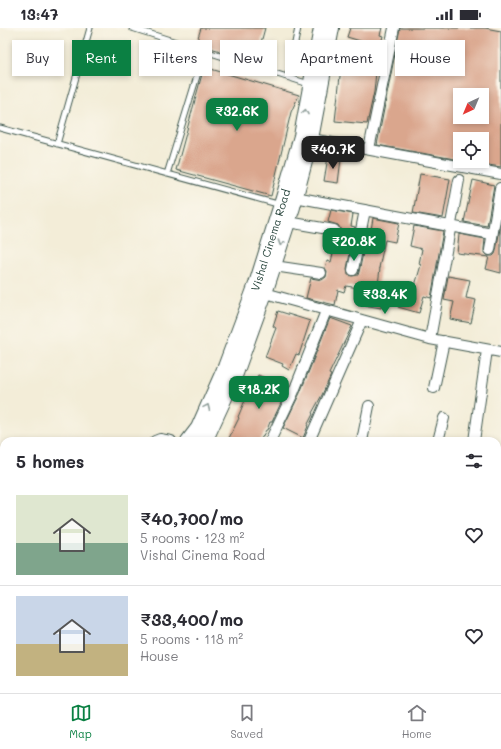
<!DOCTYPE html>
<meta charset="utf-8">
<style>
body{margin:0;font-family:Mali,sans-serif;background:#f2f2f3;color:#2b2b33;height:100vh;display:flex;flex-direction:column;font-size:15px;white-space:nowrap}
*{box-sizing:border-box;margin:0}
p{font-size:13px;color:#7c7c81}
.icon{flex:none;width:22px;height:22px;fill:none;stroke:currentColor;stroke-width:2;stroke-linecap:round;stroke-linejoin:round}
.map{position:relative;flex:1;overflow:hidden}
.drawer{position:absolute;left:0px;top:409px;width:501px;height:256px;display:flex;flex-direction:column;background:#fff;border-radius:12px 12px 0 0;box-shadow:0 2px 6px #0003}
.drawer>*{flex:none}
.guide{position:absolute;left:12px;top:12px;width:477px;height:36px;display:flex;gap:8px}
.needle{width:26px;rotate:224deg}
.tools{position:absolute;left:453px;top:60px;display:grid;gap:8px}
.tools a{display:grid;place-items:center;width:36px;height:36px;border-radius:0px;background:#fff;box-shadow:0 2px 6px #0003;font-size:20px}
.price{position:absolute;translate:-50% -34px;padding:0 9px;border-radius:8px;background:#0b8043;color:#fff;font-size:13px;line-height:26px;filter:drop-shadow(0 1px 2px #0008)}
.price::after{content:'';position:absolute;left:50%;top:24px;width:12px;height:9px;margin-left:-6px;background:inherit;clip-path:polygon(0 0,100% 0,50% 100%)}
.price.active{background:#222;color:#fff}
ul{padding:0;list-style:none}
li{display:flex;align-items:center;gap:12px;height:100px;padding:0 16px}
li+li{border-top:1px solid #e1e1e2}
li span{display:grid;place-items:center;flex:none;width:112px;height:80px;border-radius:0px;color:#555}
li>.icon{margin-inline-start:auto}
span .icon{width:48px;height:48px;fill:#fffc;stroke-width:1}
li b{font-size:17px}
h2{display:flex;justify-content:space-between;align-items:center;height:48px;padding:0 16px;font-size:17px}
.tag{padding:0 14px;border-radius:0px;background:#fff;box-shadow:0 2px 6px #0003;font-size:14px;line-height:36px}
.tag.active{background:#0b8043;color:#fff}
.status{display:flex;justify-content:space-between;align-items:center;height:28px;padding:0 20px;background:#fff;direction:ltr}
.status svg{height:11px;fill:currentColor}
.tabs{display:flex;justify-content:space-around;align-items:center;height:56px;border-top:1px solid #e1e1e2;background:#fff;font-size:11px;color:#7c7c81}
.tabs a{display:grid;justify-items:center;gap:2px}
.tabs .active{color:#0b8043}
.map>svg:first-child{display:block}
</style>
<div class="status"><b>13:47</b><svg viewBox="0 0 49 12"><path d="M0 12V9h3v3zM5 12V6h3v6zM10 12V3h3v9zM15 12V0h3v12zM26 1h20v11H26zM47 4h2v5h-2z"/></svg></div>
<div class="map">
<svg width="501" height="665" viewBox="0 0 501 665">
<rect width="100%" height="100%" fill="#fbf7ec"/>
<filter id="ink" filterUnits="userSpaceOnUse"><feTurbulence type="fractalNoise" baseFrequency=".025" numOctaves="2"/><feDisplacementMap in="SourceGraphic" scale="8" xChannelSelector="R" yChannelSelector="G"/><feConvolveMatrix kernelMatrix="1 2 1 2 8 2 1 2 1" color-interpolation-filters="sRGB"/></filter>
<filter id="wash" filterUnits="userSpaceOnUse"><feTurbulence type="fractalNoise" baseFrequency=".012" numOctaves="4" result="noise"/><feDisplacementMap in="SourceGraphic" scale="16" xChannelSelector="R" yChannelSelector="G"/><feGaussianBlur stdDeviation="0.9" result="paint"/><feColorMatrix in="noise" values="0 0 0 0 0 0 0 0 0 0 0 0 0 0 0 0 0 1.4 0 .05"/><feComposite in="paint" operator="in"/></filter>
<g filter="url(#wash)">
<rect width="100%" height="100%" fill="#f3edd8"/>
<g id="blocks">
<path fill="#daa68d" fill-rule="evenodd" d="M201 0H265L256 33 196 16Z
M350 0H382L380 7 383 8 380 19 347 9Z
M400 0H485L501 3V139L482 136V111H460V132L377 117ZM460 67H482V89H460Z
M342 30 377 34 374 64 367 96 335 93Z
M204 39 299 67 291 84 271 168 176 142Z
M328 129 341 131 338 155 324 153Z
M420 146 450 151 443 190 413 185Z
M473 152 494 157 487 198 464 194Z
M331 182 353 186 351 198 355 199 347 241 348 247 352 248 358 247 359 244 368 202H371L373 190 399 195 395 214 385 212 379 240H380L378 257 384 258 381 280 363 277 365 261 346 258 344 264 338 262 335 277 306 270 311 250 322 252 326 249 327 243 325 240 327 233 331 234 337 208 340 203V200L338 197 328 194Z
M501 195V245L486 241 489 229 457 225 459 206 485 211 484 221V225L489 228H493L495 226 496 223Z
M414 198 443 203 431 270 424 268 419 285 398 279 404 258 414 261 421 237 419 236 422 221 410 218Z
M448 248 470 252 466 270 476 272 471 295 450 291 454 274 444 272Z
M278 283 310 293 299 327 296 326 289 342 282 338 283 336 265 329 276 300 273 298Z
M330 290 352 298 329 346 331 347 322 367 312 385 313 386 307 398H308L303 410 283 400 300 365Z
M258 347 288 360 272 394H270L267 402H266L260 413H235L229 410 239 390 238 389 243 377 250 362 251 363Z"/>
</g>
</g>
<g filter="url(#ink)">
<use href="#blocks" fill-opacity="0" stroke="#3f574d" stroke-width="1"/>
<g fill="none" stroke-linecap="round" stroke-linejoin="round">
<defs>
<path id="lane" d="M132 0 309 56
M288 49 298 0
M0 100 281 177
M57 116 90 0
M167 146 205 22"/>
<path id="street" d="M311 111 501 146
M369 121 394 0
M295 169 492 206
M288 194 334 202
M490 222 500 160
M274 238 321 245
M353 242 365 182
M265 265 430 311 501 324
M430 311 459 152
M434 360 444 313
M155 413 160 411 171 413
M270 413 294 363 326 283
M309 413 362 292
M362 413 369 378
M438 413 444 390
M474 413 487 322
M0 542 4 544
M0 590 4 592
M497 610 500 587
M497 630H501
M153 661 159 665
M111 665 114 661
M443 665 444 661
M485 665 486 661"/>
<g id="secondary">
<path id="s1" d="M188 413 198 400 225 339 256 256 283 170 301 108 321 0"/>
<path d="M204 413 207 409 235 348 265 265 293 179 311 111 332 0"/>
<path d="M0 459 4 462"/>
<path d="M0 472 4 475"/>
<path d="M0 638 4 633"/>
<path d="M0 658 4 654"/>
<path d="M274 661 280 665"/>
<path d="M297 661 303 665"/>
</g>
</defs>
<use href="#lane" stroke="#3f574d" stroke-width="7"/>
<use href="#street" stroke="#3f574d" stroke-width="12"/>
<use href="#secondary" stroke="#3f574d" stroke-width="16"/>
<use href="#lane" stroke="#fff" stroke-width="5"/>
<use href="#street" stroke="#fff" stroke-width="10"/>
<use href="#secondary" stroke="#fff" stroke-width="14"/>
</g>
<defs><path id="oneway-chevron" d="M-2-3.5L2.5 0L-2 3.5" fill="none" stroke-width="1.6" stroke-linecap="round" stroke-linejoin="round"/></defs>
<g stroke="#8f9e9a">
<use href="#oneway-chevron" transform="translate(305 84) rotate(-79)"/>
<use href="#oneway-chevron" transform="translate(281 215) rotate(108)"/>
<use href="#oneway-chevron" transform="translate(207 379) rotate(-66)"/>
</g>
</g>
<g text-anchor="middle" dominant-baseline="central" stroke-width="3.5" stroke-linejoin="round" paint-order="stroke">
<g font-size="11" fill="#1f3d34" stroke="#fbf7ec">
<text stroke="none"><textPath href="#s1" startOffset="218">Vishal Cinema Road</textPath></text>
</g>
</g>
</svg>
<div class="tools">
<a><svg class="needle" viewBox="-14 -14 28 28"><path d="M0-13l5 13h-10z" fill="#e53935"/><path d="M0 13l5-13h-10z" fill="#7c7c81"/></svg></a>
<a><svg class="icon" aria-label="locate" viewBox="0 0 24 24"><circle cx="12" cy="12" r="6"/><path d="M12 2v4M12 18v4M2 12h4M18 12h4"/></svg></a>
</div>
<b class="price" style="left:237px;top:104px">₹32.6K</b>
<b class="price active" style="left:333px;top:142px">₹40.7K</b>
<b class="price" style="left:354px;top:234px">₹20.8K</b>
<b class="price" style="left:385px;top:287px">₹33.4K</b>
<b class="price" style="left:259px;top:382px">₹18.2K</b>
<div class="guide">
<a class="tag">Buy</a>
<a class="tag active">Rent</a>
<a class="tag">Filters</a>
<a class="tag">New</a>
<a class="tag">Apartment</a>
<a class="tag">House</a>
</div>
<section class="drawer">
<h2>5 homes<svg class="icon" aria-label="filters" viewBox="0 0 24 24"><path d="M4 7h16M4 17h16"/><circle cx="9" cy="7" r="2"/><circle cx="15" cy="17" r="2"/></svg></h2>
<ul>
<li><span style="background:linear-gradient(#dfe7d0 60%,#7fa58c 0)"><svg class="icon" aria-label="home" viewBox="0 0 24 24"><path d="M3 11l9-7 9 7M6 9v11h12V9"/></svg></span><div><b>₹40,700/mo</b><p>5 rooms · 123 m²</p><p>Vishal Cinema Road</p></div><svg class="icon" aria-label="heart" viewBox="0 0 24 24"><path d="M12 20l-8-8c-3-5 5-10 8-4 3-6 11-1 8 4z"/></svg></li>
<li><span style="background:linear-gradient(#c9d6e8 60%,#c2b280 0)"><svg class="icon" aria-label="home" viewBox="0 0 24 24"><path d="M3 11l9-7 9 7M6 9v11h12V9"/></svg></span><div><b>₹33,400/mo</b><p>5 rooms · 118 m²</p><p>House</p></div><svg class="icon" aria-label="heart" viewBox="0 0 24 24"><path d="M12 20l-8-8c-3-5 5-10 8-4 3-6 11-1 8 4z"/></svg></li>
</ul>
</section>
</div>
<nav class="tabs">
<a class="active"><svg class="icon" aria-label="map" viewBox="0 0 24 24"><path d="M3 6l6-2 6 2 6-2v14l-6 2-6-2-6 2zM9 4v14M15 6v14"/></svg>Map</a>
<a><svg class="icon" aria-label="saved" viewBox="0 0 24 24"><path d="M7 4h10v16l-5-4-5 4z"/></svg>Saved</a>
<a><svg class="icon" aria-label="home" viewBox="0 0 24 24"><path d="M3 11l9-7 9 7M6 9v11h12V9"/></svg>Home</a>
</nav>
